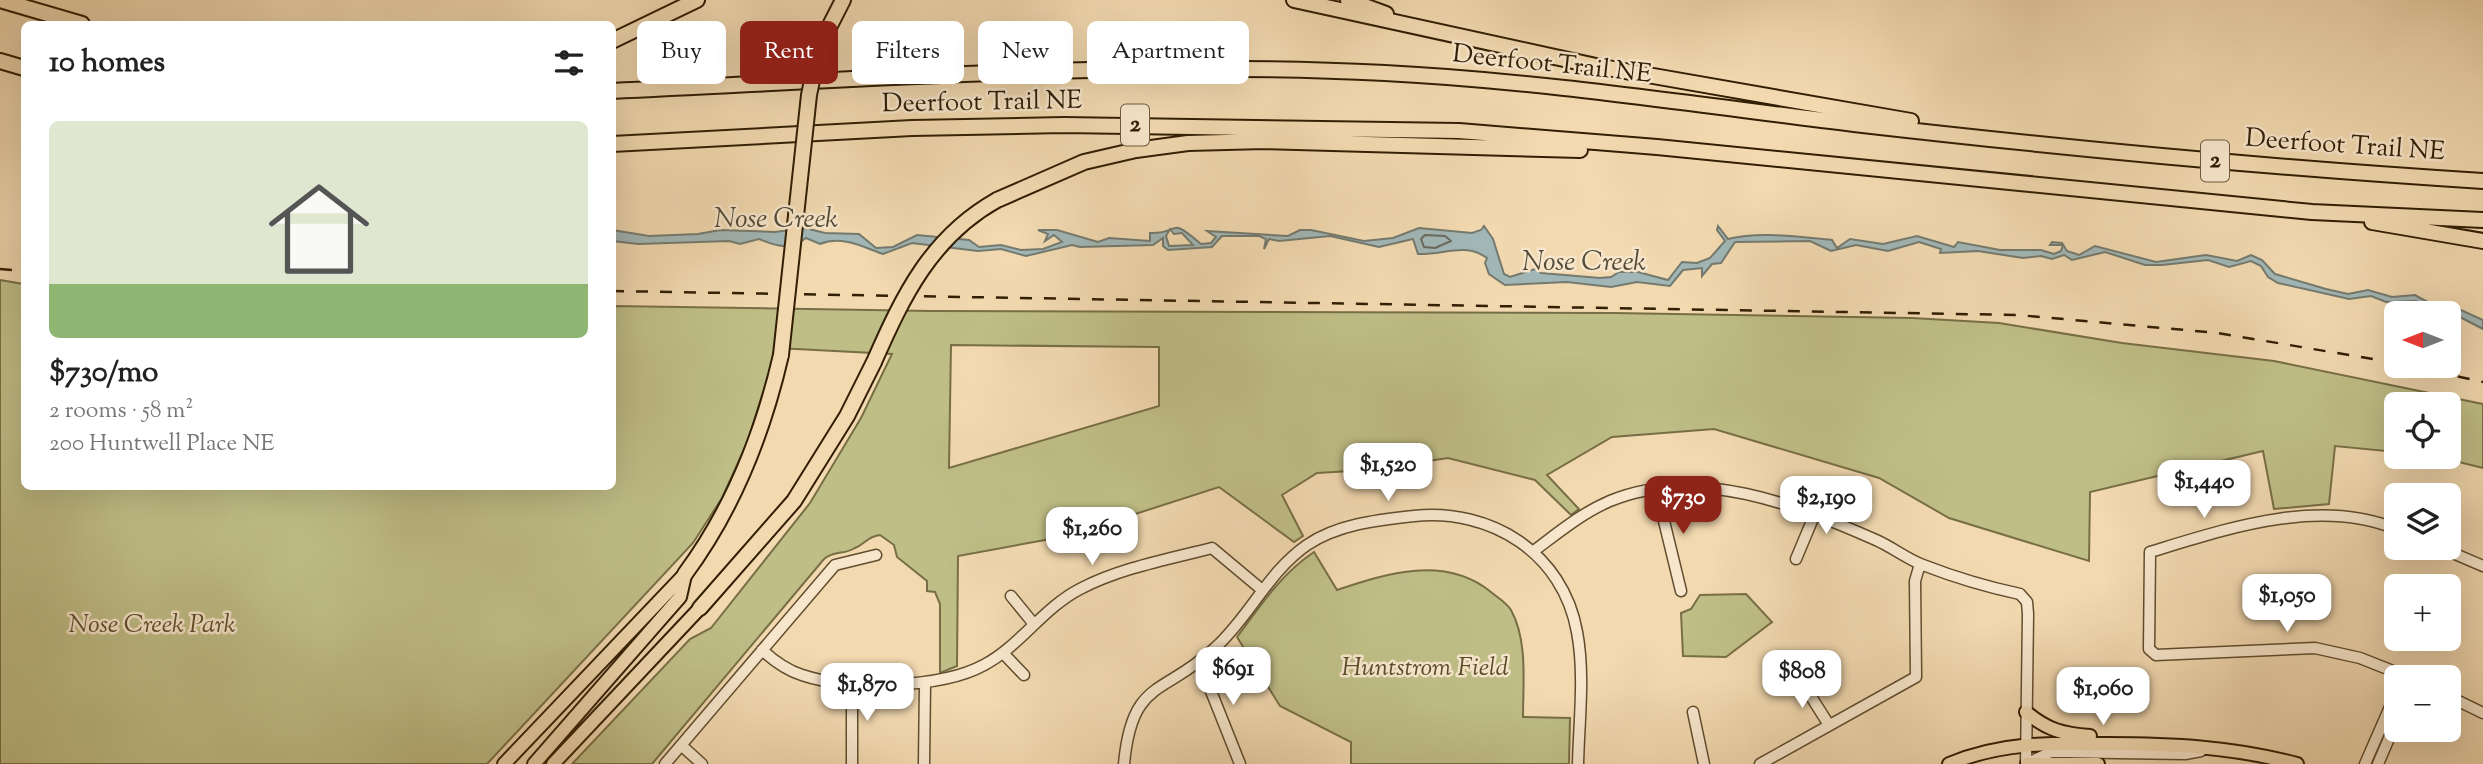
<!DOCTYPE html>
<meta charset="utf-8">
<style>
body{margin:0;font-family:"Sorts Mill Goudy",serif;background:#f2f2f2;color:#222;height:100vh;display:flex;flex-direction:column;font-size:26px;white-space:nowrap}
*{box-sizing:border-box;margin:0}
p{font-size:23px;color:#767676}
.icon{flex:none;width:38px;height:38px;fill:none;stroke:currentColor;stroke-width:2;stroke-linecap:round;stroke-linejoin:round}
.map{position:relative;flex:1;overflow:hidden}
.side{position:absolute;left:21px;top:21px;width:595px;height:469px;display:flex;flex-direction:column;background:#fff;border-radius:10px;box-shadow:0 7px 28px #0002}
.side>*{flex:none}
.hud{position:absolute;left:637px;top:21px;width:665px;height:63px;display:flex;gap:14px}
.needle{width:46px;rotate:270deg}
.buttons{position:absolute;left:2384px;top:301px;display:grid;gap:14px}
.buttons a{display:grid;place-items:center;width:77px;height:77px;border-radius:10px;background:#fff;box-shadow:0 7px 28px #0002;font-size:35px}
.price{position:absolute;translate:-50% -60px;padding:0 16px;border-radius:14px;background:#fff;color:#222;font-size:23px;line-height:46px;filter:drop-shadow(0 2px 4px #0008)}
.price::after{content:'';position:absolute;left:50%;top:42px;width:21px;height:16px;margin-left:-10px;background:inherit;clip-path:polygon(0 0,100% 0,50% 100%)}
.price.on{background:#8f2418;color:#fff}
ul{padding:0;list-style:none}
li{display:grid;align-content:center;gap:14px;height:371px;padding:0 28px}
li span{display:grid;place-items:center;height:217px;border-radius:10px;color:#555}
li>.icon{margin-inline-start:auto}
span .icon{width:126px;height:126px;fill:#fffc;stroke-width:1}
li b{font-size:30px}
h2{display:flex;justify-content:space-between;align-items:center;height:84px;padding:0 28px;font-size:30px}
.chip{padding:0 24px;border-radius:10px;background:#fff;box-shadow:0 7px 28px #0002;font-size:24px;line-height:63px}
.chip.on{background:#8f2418;color:#fff}
.map>svg:first-child{display:block}
</style>
<div class="map">
<svg width="2483" height="764" viewBox="0 0 2483 764">
<rect width="100%" height="100%" fill="#f2d9b0"/>
<filter id="stains"><feTurbulence type="fractalNoise" baseFrequency=".00286" numOctaves="4"/><feColorMatrix values="0 0 0 0 .2 0 0 0 0 .09 0 0 0 0 .02 0 0 0 .5 -.17"/></filter>
<radialGradient id="worn" r=".72"><stop offset=".6" stop-color="#630" stop-opacity="0"/><stop offset="1" stop-color="#630" stop-opacity=".3"/></radialGradient>
<path fill="#bfbe87" stroke="#786e45" stroke-width="2" fill-rule="evenodd" d="M0 280 24 284V486H612L613 306 931 311 1614 313 1912 318 1999 323 2122 343 2274 361 2483 404V468L2439 457H2448V404H2396V452L2335 446 2329 504 2274 509 2263 451 2090 492 2089 561 1949 518 1879 478 1714 429 1612 437 1547 475 1579 509 1571 515 1535 480 1448 458 1368 470 1317 473 1282 495 1303 536 1294 542 1219 487 1067 536 958 556 957 666 940 673V604L935 592 927 591V581L897 557 894 545 880 535C868 536 865 544 855 548 844 555 835 550 824 559L652 764H572L690 639 711 628 810 503 861 418 892 354 777 348 747 443 722 498 693 543 487 764H0ZM951 345 1159 347V406L949 468Z
M1314 552 1337 590C1387 573 1445 555 1491 592 1497 597 1507 603 1511 610 1528 641 1523 683 1523 717L1570 718 1569 764H1351V742L1280 706 1237 637C1261 605 1281 574 1314 552Z
M1746 594 1772 622 1726 657 1683 656 1681 613 1691 609 1700 595Z"/>
<path fill="#a1b7b7" stroke="#747a6f" stroke-width="2" fill-rule="evenodd" d="M1484 226 1493 239 1504 274 1510 277 1535 269 1541 273 1600 278 1611 277 1619 272H1638L1668 280 1682 262 1697 263 1710 258 1725 241 1717 230 1718 226 1728 239C1761 231 1798 237 1832 240L1837 248 1850 239 1883 244 1917 236 1954 247 1958 242 2000 250H2041L2054 254 2061 251 2063 245H2050L2052 242 2062 243 2067 251 2079 255 2095 246 2156 262 2206 255 2237 261 2251 255 2262 260 2275 274 2326 289 2348 294 2368 290 2392 297 2415 295 2435 306 2461 310 2483 320V329L2460 317 2434 312 2416 301 2386 302 2371 296 2349 299 2278 283 2268 277 2261 266 2251 261 2229 267 2208 260 2162 265H2145L2105 252 2072 260 2064 255 2052 259 2041 256 2023 258 1978 251 1940 253 1941 249 1919 242 1888 251 1856 245 1831 251 1810 241 1735 242 1721 263 1712 264 1702 276V268L1683 270 1670 286 1637 282 1611 287 1567 282 1505 285 1489 274 1485 263 1487 258C1465 242 1444 255 1418 254L1413 239 1379 247 1330 236 1279 241 1269 239 1264 249 1266 239 1259 236H1222L1212 247 1168 250 1163 246V238L1153 245 1080 247 1072 245 1026 256 1001 249 978 251 912 243 883 254C863 247 842 235 820 244L806 238C790 251 776 246 759 239L740 244 729 241 638 244 613 241 612 230 649 236 698 234 720 230 775 232 805 228 825 233 859 234 876 248 893 247 917 235 969 240 979 247 1001 245 1021 250 1043 249 1062 242 1054 235 1045 241 1048 234 1038 230H1057L1098 242 1109 238 1150 241V233C1182 234 1167 215 1201 244L1211 243 1216 237 1207 231 1288 236 1300 230H1311L1364 241 1393 238 1419 228 1472 233 1481 230ZM1170 229 1174 234 1182 233 1193 245 1169 246 1166 236Z"/>
<g fill="none" stroke-linecap="round" stroke-linejoin="round">
<path stroke="#696a5d" stroke-width="2" d="M1425 235 1445 236 1451 241 1435 248 1424 247 1421 239Z"/>
<defs>
<path id="minor" d="M1656 488 1681 591
M2396 529C2318 497 2226 529 2150 552L2149 649 2156 655 2315 648 2360 658 2408 677
M2441 548 2483 566
M1535 550C1559 532 1582 513 1610 501 1696 465 1797 505 1876 540 1892 547 1907 559 1923 565 1954 577 1987 587 2020 594L2027 602 2028 614 2026 764 2051 752 2185 754 2201 751
M1796 559 1814 516
M1011 596 1033 623
M762 650C774 661 786 670 802 675 848 691 942 688 984 665 1020 646 1043 608 1080 589 1120 568 1169 559 1212 548L1261 589
M1003 653 1024 675
M1199 661 1240 764
M1800 679 1829 725
M852 683V764
M2448 696 2483 713
M1693 712 1704 764
M681 745 702 764
M665 764 835 565 876 555
M924 764 925 683
M1124 764C1132 677 1165 696 1216 647 1250 616 1268 572 1307 545 1338 524 1378 520 1414 516 1491 508 1563 553 1577 632 1585 674 1579 721 1578 764
M1760 764 1916 677 1915 581 1920 564
M2365 764 2396 693
M2378 764 2396 722"/>
<path id="major" d="M2026 712C2047 730 2063 734 2090 736
M504 764 685 574
M534 764 680 597 685 575
M553 764 700 608
M1949 764C2001 742 2051 743 2107 744 2172 744 2234 747 2297 764
M2027 764H2098"/>
<path id="highway" d="M0 0 82 24
M1294 0 1596 66 1911 121
M1348 0 1386 14
M612 41 697 0
M819 47 843 0
M0 61 24 68
M612 91C870 79 1128 60 1385 73 1542 81 1698 105 1854 124 2063 148 2273 168 2483 181
M612 144 912 128 1064 125 1459 131 1657 147 2312 212 2483 220
M997 200 1084 162 1136 150 1188 143 1265 141 1580 150
M2372 222 2483 241
M685 574C733 509 763 433 781 355
M700 608 794 501 847 416 874 362"/>
</defs>
<use href="#minor" stroke="#614d2e" stroke-width="13"/>
<use href="#major" stroke="#311e03" stroke-width="16"/>
<use href="#highway" stroke="#311e03" stroke-width="18"/>
<use href="#minor" stroke="#f7e6cc" stroke-width="10"/>
<use href="#major" stroke="#f2d9b0" stroke-width="12"/>
<use href="#highway" stroke="#f2d9b0" stroke-width="14"/>
<path stroke="#311e03" stroke-width="2.5" stroke-dasharray="12 12" stroke-linecap="butt" d="M0 269 24 271
M612 291 2018 315 2218 333 2396 363
M2411 366 2483 382"/>
<defs>
<path id="highway-bridge" d="M781 355 809 95 819 47
M874 362C903 296 931 237 997 200"/>
</defs>
<use href="#highway-bridge" stroke="#311e03" stroke-width="18" stroke-linecap="butt"/>
<use href="#highway-bridge" stroke="#f2d9b0" stroke-width="14"/>
</g>
<g text-anchor="middle" dominant-baseline="central" stroke-width="5" stroke-linejoin="round" paint-order="stroke">
<g fill="#f7e6cc" stroke="#6c5a3f" stroke-width="2">
<rect x="1121" y="104.5" width="28" height="41" rx="5"/>
<rect x="2201" y="140.5" width="28" height="41" rx="5"/>
</g>
<g font-size="24" font-weight="bold" fill="#311e03">
<text x="1135" y="125">2</text>
<text x="2215" y="161">2</text>
</g>
<g font-size="26" fill="#311e03" stroke="#f7e6cc">
<text transform="translate(1552 65) rotate(6)">Deerfoot Trail NE</text>
<text transform="translate(982 103) rotate(-1)">Deerfoot Trail NE</text>
<text transform="translate(2345 146) rotate(4)">Deerfoot Trail NE</text>
</g>
<g font-size="26" font-style="italic" fill="#5c4e2b" stroke="#f7e6cc">
<text x="152" y="625">Nose Creek Park</text>
<text x="1425" y="668">Huntstrom Field</text>
</g>
<g font-size="28" font-style="italic" fill="#534c39" stroke="#f7e6cc">
<text x="776" y="220">Nose Creek</text>
<text x="1584" y="263">Nose Creek</text>
</g>
</g>
<rect width="100%" height="100%" filter="url(#stains)"/>
<rect width="100%" height="100%" fill="url(#worn)"/>
</svg>
<div class="buttons">
<a><svg class="needle" viewBox="-14 -14 28 28"><path d="M0-13l5 13h-10z" fill="#e53935"/><path d="M0 13l5-13h-10z" fill="#767676"/></svg></a>
<a><svg class="icon" aria-label="locate" viewBox="0 0 24 24"><circle cx="12" cy="12" r="6"/><path d="M12 2v4M12 18v4M2 12h4M18 12h4"/></svg></a>
<a><svg class="icon" aria-label="layers" viewBox="0 0 24 24"><path d="M12 4l9 5-9 5-9-5zM3 14l9 5 9-5"/></svg></a>
<a>+</a>
<a>−</a>
</div>
<b class="price" style="left:1388px;top:503px">$1,520</b>
<b class="price" style="left:2204px;top:520px">$1,440</b>
<b class="price on" style="left:1683px;top:536px">$730</b>
<b class="price" style="left:1826px;top:536px">$2,190</b>
<b class="price" style="left:1092px;top:567px">$1,260</b>
<b class="price" style="left:2287px;top:634px">$1,050</b>
<b class="price" style="left:1233px;top:707px">$691</b>
<b class="price" style="left:1802px;top:710px">$808</b>
<b class="price" style="left:867px;top:723px">$1,870</b>
<b class="price" style="left:2103px;top:727px">$1,060</b>
<div class="hud">
<a class="chip">Buy</a>
<a class="chip on">Rent</a>
<a class="chip">Filters</a>
<a class="chip">New</a>
<a class="chip">Apartment</a>
</div>
<section class="side">
<h2>10 homes<svg class="icon" aria-label="filters" viewBox="0 0 24 24"><path d="M4 7h16M4 17h16"/><circle cx="9" cy="7" r="2"/><circle cx="15" cy="17" r="2"/></svg></h2>
<ul>
<li><span style="background:linear-gradient(#dfe7d0 75%,#8fb573 0)"><svg class="icon" aria-label="home" viewBox="0 0 24 24"><path d="M3 11l9-7 9 7M6 9v11h12V9"/></svg></span><div><b>$730/mo</b><p>2 rooms · 58 m²</p><p>200 Huntwell Place NE</p></div></li>
</ul>
</section>
</div>
